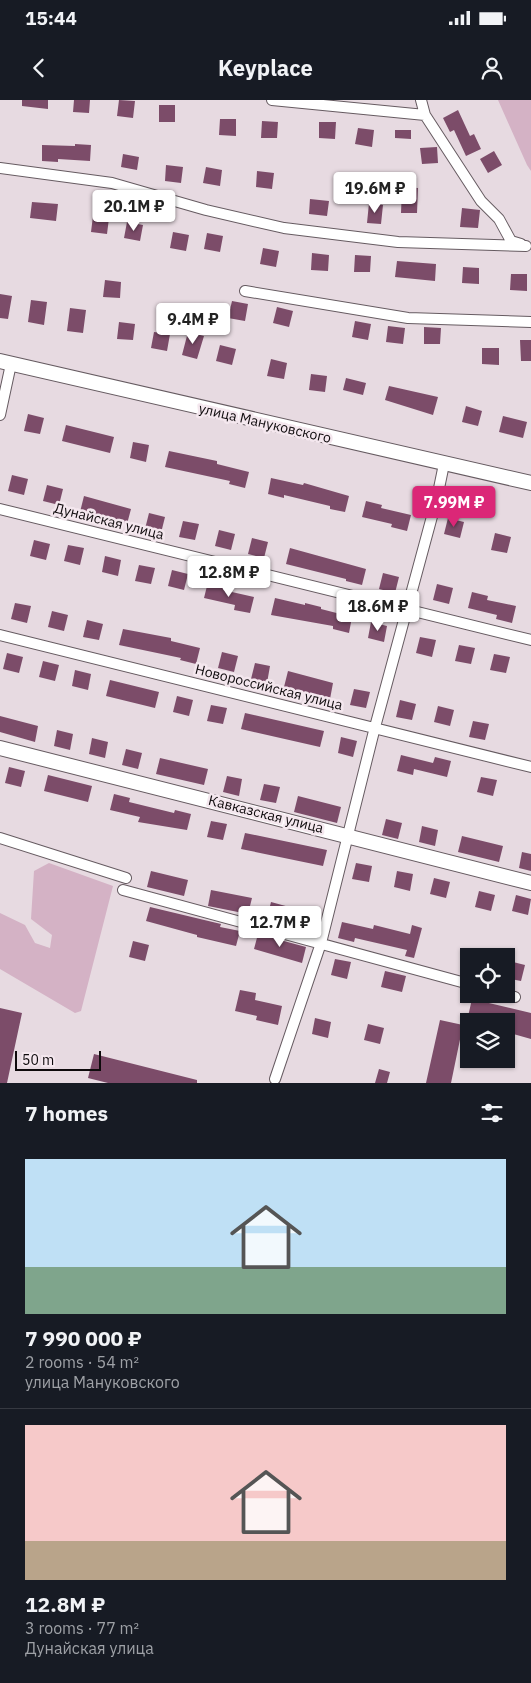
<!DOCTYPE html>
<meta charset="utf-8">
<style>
body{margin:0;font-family:"IBM Plex Sans",sans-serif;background:#20242c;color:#f1f3f6;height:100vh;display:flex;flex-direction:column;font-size:19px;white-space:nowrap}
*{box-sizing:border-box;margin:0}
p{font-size:16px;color:#9ea1a6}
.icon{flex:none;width:28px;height:28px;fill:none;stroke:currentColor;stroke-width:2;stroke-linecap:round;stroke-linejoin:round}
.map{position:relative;height:983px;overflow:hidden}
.sheet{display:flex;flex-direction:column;background:#171b24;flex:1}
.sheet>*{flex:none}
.tools{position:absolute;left:460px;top:848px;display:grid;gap:10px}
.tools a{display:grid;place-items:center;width:55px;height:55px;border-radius:0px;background:#171b24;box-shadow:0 1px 4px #0004;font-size:25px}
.scale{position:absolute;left:15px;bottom:12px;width:86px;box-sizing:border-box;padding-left:5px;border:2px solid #0e0a0c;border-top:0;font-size:14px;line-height:18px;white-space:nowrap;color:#0e0a0c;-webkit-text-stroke:4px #f4e7ee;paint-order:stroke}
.price{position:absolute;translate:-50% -42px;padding:0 11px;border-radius:5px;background:#fff;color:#222;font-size:16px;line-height:32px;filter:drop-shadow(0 1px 2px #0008)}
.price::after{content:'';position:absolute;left:50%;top:30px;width:15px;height:11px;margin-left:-8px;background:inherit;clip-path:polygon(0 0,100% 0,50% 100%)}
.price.current{background:#db2777;color:#fff}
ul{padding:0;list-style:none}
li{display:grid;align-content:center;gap:10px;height:265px;padding:0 25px}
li+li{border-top:1px solid #363941}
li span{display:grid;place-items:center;height:155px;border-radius:0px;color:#555}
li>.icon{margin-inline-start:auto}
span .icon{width:90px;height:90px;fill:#fffc;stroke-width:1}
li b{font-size:21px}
h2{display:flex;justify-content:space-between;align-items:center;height:60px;padding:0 25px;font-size:21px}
.status{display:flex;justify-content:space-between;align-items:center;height:35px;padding:0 25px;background:#171b24;direction:ltr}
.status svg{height:14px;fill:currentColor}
header{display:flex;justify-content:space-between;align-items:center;height:65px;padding:0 25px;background:#171b24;font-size:22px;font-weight:700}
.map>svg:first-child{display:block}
</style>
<div class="status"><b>15:44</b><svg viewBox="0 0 49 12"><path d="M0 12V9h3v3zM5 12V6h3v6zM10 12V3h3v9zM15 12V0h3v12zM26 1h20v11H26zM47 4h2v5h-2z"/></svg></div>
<header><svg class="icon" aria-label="back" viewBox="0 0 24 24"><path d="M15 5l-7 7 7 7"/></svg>Keyplace<svg class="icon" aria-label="person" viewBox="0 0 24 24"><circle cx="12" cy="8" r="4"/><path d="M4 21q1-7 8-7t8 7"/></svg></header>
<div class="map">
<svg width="531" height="983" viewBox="0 0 531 983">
<rect width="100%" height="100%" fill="#e7dae1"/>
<path fill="#d4b2c5" d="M498 0H531V71L527 65Z
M49 763 113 786 81 911 75 913 0 869V813L25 825 35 843 50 848 52 835 31 819 34 771Z"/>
<path fill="#7c4c69" d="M22 0H48V9L22 6Z
M74 0H90L89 13 73 12Z
M119 0 135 1 133 18 117 16Z
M159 5H175V22H159Z
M458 10 470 36 474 34 481 49 466 56 454 30 450 32 443 18Z
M220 19H236V36L219 35Z
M262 21 278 22 277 38H261Z
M319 22H336L335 39 319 38Z
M358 28 374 30 372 47 355 44Z
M395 30H411V39L395 38Z
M75 44 91 45 90 61 58 59V62L42 61V45L75 46Z
M437 47 438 63 422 64 420 48Z
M494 51 502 65 488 73 480 59Z
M123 54 139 57 137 70 121 67Z
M166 65 183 67 181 83 165 81Z
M206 67 222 70 220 86 203 83Z
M257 71 274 73 272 89 256 87Z
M402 87 418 88 417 113H401Z
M310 99 329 101 327 116 309 114Z
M32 102 58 104 56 121 30 118Z
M369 103 383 105 381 124 367 123Z
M462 108 480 110 478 128 460 127Z
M93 116 109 118 107 134 91 132Z
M127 122 143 125 140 141 124 138Z
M173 132 189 135 186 151 170 148Z
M207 133 223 136 220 152 204 149Z
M263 148 279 151 276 167 260 164Z
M312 153 329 155 328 171 311 170Z
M355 155 371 156 370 172H354Z
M397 161 436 164 435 181 395 177Z
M463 167 479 168V184L462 183Z
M511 174H527V191L510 190Z
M105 180 121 182 120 198 103 197Z
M0 194 12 196 8 219 0 218Z
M31 200 47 202 44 225 28 222Z
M232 201 248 204 245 221 228 218Z
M277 207 293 211 289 227 273 223Z
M70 208 86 210 83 233 67 231Z
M355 221 371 224 368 240 352 237Z
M119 222 135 224 133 240 117 239Z
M388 226 405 228 403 244 386 242Z
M424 227 441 228 440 244H424Z
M154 232 170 234 167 251 151 248Z
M188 232 204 236 197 259 182 255Z
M520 240H531V261H521Z
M220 245 236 249 232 265 216 261Z
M482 248H499V265L482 264Z
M271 259 287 263 284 279 267 276Z
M311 274 327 276 325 292 309 290Z
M346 278 366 283 363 295 343 290Z
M389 286 438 297 433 315 385 300Z
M466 306 482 311 478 326 462 322Z
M28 314 44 318 40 334 24 331Z
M503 316 527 322 523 338 499 332Z
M66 325 114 337 110 353 62 341Z
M133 342 149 345 146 362 130 358Z
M169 351 217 361V364L249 372 245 388 229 384 230 381 165 367Z
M12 375 28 379 24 395 8 391Z
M271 378 303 385 304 383 349 396 345 412 330 409V406L284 395V398L268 394Z
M47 385 63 389 59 405 43 401Z
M84 396 131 409 127 424 80 412Z
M366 401 382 405 381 408 411 415 407 431 391 427 392 424 362 417Z
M149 413 165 417 161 433 145 429Z
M448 418 464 422 460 438 444 434Z
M183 421 199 424 195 440 179 437Z
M219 430 235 434 231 450 215 446Z
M495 433 511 437 507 453 491 450Z
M252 438 268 442 264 458 248 454Z
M34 440 50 444 46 460 30 456Z
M68 445 84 448 80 465 64 461Z
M290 448 366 469 362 485 346 481V479L286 464Z
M105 456 121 460 118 476 102 472Z
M139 465 155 468 151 484 135 481Z
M172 470 188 474 184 490 168 486Z
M383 473 399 477 395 493 379 489Z
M208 482 224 486 223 490 254 497 250 513 234 510 235 505 204 498Z
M437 484 453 488 449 504 433 500Z
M472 492 488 496 487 500 516 506 512 523 496 519 497 515 468 508Z
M275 498 305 505V503L321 507V509L352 517 349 533 333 529V526L271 515Z
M15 503 31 506 27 523 11 519Z
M52 511 68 515 64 531 48 527Z
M87 520 103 524 99 540 83 537Z
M371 522 387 526 384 542 368 538Z
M123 529 171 538V541L200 548 196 564 180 560 181 558 119 545Z
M420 537 436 540 432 557 416 553Z
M459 545 475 548 471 564 455 561Z
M222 552 238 556 234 572 218 568Z
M7 553 23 557 19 573 3 569Z
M494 554 510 557 506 573 490 570Z
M43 561 59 565 55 581 39 577Z
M255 563 270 566 267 583 251 579Z
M75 570 91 574 88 590 72 586Z
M288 571 333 583 330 599 284 587Z
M110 580 159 592 155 608 106 596Z
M354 589 370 592 366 608 350 605Z
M177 596 193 600 189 616 173 612Z
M400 600 416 604 412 620 396 617Z
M211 605 227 608 223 624 207 621Z
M438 606 454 610 450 626 434 622Z
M245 613 324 631 320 647 241 629Z
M0 616 38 626 35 642 0 632Z
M473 621 489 624 485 640 469 637Z
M57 630 73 634 70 650 54 646Z
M341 637 357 641 353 657 338 653Z
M92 638 108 642 105 658 89 654Z
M126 649 142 653 138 669 122 665Z
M401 655 433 663 435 657 451 661 447 677 414 669 413 675 397 671Z
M160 658 208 669 204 685 156 674Z
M9 667 25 671 21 687 5 683Z
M48 675 92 686 88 702 44 691Z
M227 676 242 679 239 696 223 692Z
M481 677 497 680 493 696 477 692Z
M264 684 280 687 276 703 260 700Z
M114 694 130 698 129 702 174 713 175 710 191 714 187 730 138 722 140 717 110 710Z
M298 696 341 707 337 723 294 712Z
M386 719 402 723 398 739 382 735Z
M211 721 227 724 223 740 207 737Z
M422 726 438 730 435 746 419 742Z
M245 733 327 750 323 766 241 749Z
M462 736 503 746 499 762 458 752Z
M522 752 531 754V771L519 768Z
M356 763 372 766 369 782 352 779Z
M151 771 188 780 184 796 147 787Z
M397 771 413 774 410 791 394 787Z
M434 778 450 782 446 798 430 794Z
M211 790 252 798 248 814 208 806Z
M479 791 495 795 491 811 475 807Z
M516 795 531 799 528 815 512 811Z
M271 802 315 814 309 833 266 822Z
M150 807 221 824 220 827 240 831 236 846 197 837V835L146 821Z
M342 822 373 829 374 825 410 834 412 825 422 828 414 858 405 856 407 850 355 838 354 842 338 838Z
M258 834 306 847 302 863 254 849Z
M133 841 149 845 145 861 129 857Z
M335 859 351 862 347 879 331 875Z
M509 861 525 865 521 881 506 878Z
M385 871 406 876 402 892 381 887Z
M240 890 256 893 255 900 282 906 278 925 256 920 257 916 235 911Z
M472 899 531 913V939L506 932V921H467Z
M0 908 22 913 7 983H0Z
M315 918 331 922 328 938 312 934Z
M440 920 463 925 451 983H426Z
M368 924 384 928 380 944 364 940Z
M94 954 197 980V983H108L88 978Z
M379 969 390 972 387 983H375Z"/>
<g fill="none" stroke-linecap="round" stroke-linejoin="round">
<defs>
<path id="street" d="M272 0 425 15
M421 0 425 15 481 101 499 119 511 141 521 144
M0 68 112 83 206 110 284 128 398 142 526 146
M245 191 408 218 531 222
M0 315 11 264
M0 409 531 540
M0 535 531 667
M0 738 126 778
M123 790 469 884
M503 894 515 897
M275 979 321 843 375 627 437 398 444 364"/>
<path id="secondary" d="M0 261 531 383
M0 648 531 783"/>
</defs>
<use href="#street" stroke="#665b61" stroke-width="12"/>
<use href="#secondary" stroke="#665b61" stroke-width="16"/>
<use href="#street" stroke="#fff" stroke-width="10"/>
<use href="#secondary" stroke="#fff" stroke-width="14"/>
</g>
<g text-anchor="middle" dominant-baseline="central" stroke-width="5" stroke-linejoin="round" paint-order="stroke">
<g font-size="14" fill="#0e0a0c" stroke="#f4e7ee">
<text transform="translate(265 323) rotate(13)">улица Мануковского</text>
<text transform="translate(109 421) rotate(14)">Дунайская улица</text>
<text transform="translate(269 587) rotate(14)">Новороссийская улица</text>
<text transform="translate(266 714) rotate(14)">Кавказская улица</text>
</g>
</g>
</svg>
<div class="tools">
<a><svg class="icon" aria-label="locate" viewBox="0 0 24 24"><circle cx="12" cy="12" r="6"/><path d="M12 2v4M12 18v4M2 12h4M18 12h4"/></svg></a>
<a><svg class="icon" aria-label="layers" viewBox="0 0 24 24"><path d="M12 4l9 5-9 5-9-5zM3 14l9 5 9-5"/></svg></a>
</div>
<div class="scale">50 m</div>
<b class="price" style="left:375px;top:114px">19.6M ₽</b>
<b class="price" style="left:134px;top:132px">20.1M ₽</b>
<b class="price" style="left:193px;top:245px">9.4M ₽</b>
<b class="price current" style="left:454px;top:428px">7.99M ₽</b>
<b class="price" style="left:229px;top:498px">12.8M ₽</b>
<b class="price" style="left:378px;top:532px">18.6M ₽</b>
<b class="price" style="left:280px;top:848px">12.7M ₽</b>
</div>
<section class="sheet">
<h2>7 homes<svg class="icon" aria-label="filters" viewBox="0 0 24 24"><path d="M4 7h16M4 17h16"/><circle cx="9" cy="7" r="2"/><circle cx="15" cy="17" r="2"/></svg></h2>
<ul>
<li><span style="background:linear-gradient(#bfe0f5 70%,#7fa58c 0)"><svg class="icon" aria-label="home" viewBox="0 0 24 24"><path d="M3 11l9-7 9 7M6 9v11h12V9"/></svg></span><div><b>7 990 000 ₽</b><p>2 rooms · 54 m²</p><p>улица Мануковского</p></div></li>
<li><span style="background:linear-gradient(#f6c9c9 75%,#b9a48a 0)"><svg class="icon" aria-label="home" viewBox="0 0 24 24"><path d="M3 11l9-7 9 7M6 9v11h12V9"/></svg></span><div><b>12.8M ₽</b><p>3 rooms · 77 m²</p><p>Дунайская улица</p></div></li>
</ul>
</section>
